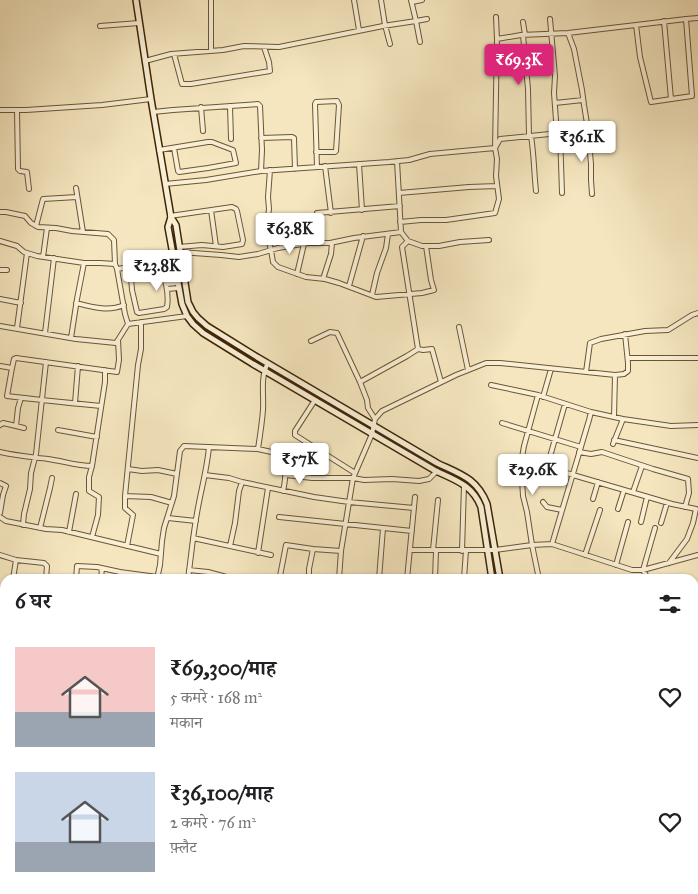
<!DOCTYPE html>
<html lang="hi">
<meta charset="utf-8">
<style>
body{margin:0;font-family:"IM FELL Great Primer","Noto Serif Devanagari",serif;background:#f2f2f2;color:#202124;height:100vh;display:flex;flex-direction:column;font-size:19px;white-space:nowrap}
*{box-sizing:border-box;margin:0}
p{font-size:16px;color:#757577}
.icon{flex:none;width:28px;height:28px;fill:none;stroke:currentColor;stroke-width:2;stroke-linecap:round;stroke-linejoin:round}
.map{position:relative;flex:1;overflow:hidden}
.details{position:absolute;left:0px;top:574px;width:699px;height:321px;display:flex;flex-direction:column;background:#fff;border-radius:15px 15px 0 0;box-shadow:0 1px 4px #0004}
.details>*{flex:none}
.price{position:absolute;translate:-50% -42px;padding:0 11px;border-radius:5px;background:#fff;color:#222;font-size:16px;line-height:32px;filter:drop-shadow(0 1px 2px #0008)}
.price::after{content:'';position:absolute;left:50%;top:30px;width:15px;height:11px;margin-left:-8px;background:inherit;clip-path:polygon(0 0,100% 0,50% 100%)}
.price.on{background:#db2777;color:#fff}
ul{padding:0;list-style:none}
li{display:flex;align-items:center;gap:15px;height:125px;padding:0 15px}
li span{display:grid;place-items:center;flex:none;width:140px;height:100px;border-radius:0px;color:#555}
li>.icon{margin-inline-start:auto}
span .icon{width:60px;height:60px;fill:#fffc;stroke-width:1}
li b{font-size:21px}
h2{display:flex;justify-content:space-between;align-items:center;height:60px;padding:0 15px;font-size:21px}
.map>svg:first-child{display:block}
</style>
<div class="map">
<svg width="698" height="894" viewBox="0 0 698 894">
<rect width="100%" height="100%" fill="#f5e6bf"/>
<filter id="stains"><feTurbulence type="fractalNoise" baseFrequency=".004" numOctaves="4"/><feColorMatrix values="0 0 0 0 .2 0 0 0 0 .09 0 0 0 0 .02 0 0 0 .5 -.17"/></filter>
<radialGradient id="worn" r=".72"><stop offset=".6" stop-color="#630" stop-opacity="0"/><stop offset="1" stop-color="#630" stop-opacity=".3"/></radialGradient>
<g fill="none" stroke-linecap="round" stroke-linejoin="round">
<defs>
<path id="street" d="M211 0V51
M354 0 359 30
M381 0 385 25 390 44
M411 0 416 21 427 19
M412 2 422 0
M496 17 497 39
M550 19 555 76 554 93 557 134
M664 21 671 99
M523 22 525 35
M636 25 686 19
M100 26 139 23
M568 33 574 49 582 90 584 105 588 130 591 164V180L592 194
M523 35 528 89 529 136
M174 54 182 84H191L270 71 269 62 264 47
M145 61 171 54 223 50 244 46 279 47 383 26 416 21 420 42
M555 103 583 100
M230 106 231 139
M201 107 203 131
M0 110H26L102 105 151 99
M17 110 18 169 20 171 27 172 29 189
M153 112 173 110 258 104 260 106 262 150 261 171
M560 133 562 193
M531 136C534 154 534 173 536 191
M261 138 292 137 294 138 295 169
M159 150 208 142H212L233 150 236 163 208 168 179 172 178 171 174 148
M316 152H335L336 151 339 105 337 101 316 102 315 104 317 167
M397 161 401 232 408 241 422 246H439L460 242 489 240
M359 164 362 210
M325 166 331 213
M270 170 268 197 269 209 267 224V235L271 250 273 262 278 267 306 277 325 279 339 283 376 297 422 293 434 290 431 280 426 246
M165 184 206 180 261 171 389 162 409 160 430 154 495 148 500 139 579 131 597 128
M76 188 83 232
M399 193 469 187 497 186
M211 210 216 246
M0 212H6L25 216 31 223 38 227 56 228 72 231 108 234 114 240 115 264
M317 213 400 206
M170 216 232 207 236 209 237 211 243 240 242 244 223 247 202 245 179 247
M400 222 421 220H446L495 213 499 199 496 176 497 159 495 148 497 39 521 35 568 33 636 25 640 57 651 102 692 96 686 19 698 18
M36 226 43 199 77 197
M0 241 17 246 24 252 37 256 84 263H100L115 264 117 269 174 260
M408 241 402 247 418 349
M180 252 221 255 239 257 258 254 278 248 308 243H330L354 238 401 232
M43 257 47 228
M117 269 125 314 128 324
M0 270H7
M159 271H162C166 282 169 295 167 307L164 309 139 313 137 312 132 290 131 277 132 275Z
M297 274 304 244
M323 279 331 254 332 243
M166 284 178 283
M349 286 363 236
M167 289 179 288
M372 295 377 273 386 248 388 234
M0 299 21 303
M76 303C92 307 108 312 124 305
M0 326 76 339 116 343 128 324 187 316
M459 327 468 370
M17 328 27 253
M45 333 54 258
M71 338 77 299 84 263
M311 341 330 332 337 333 360 382 367 400 368 408 375 419
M628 358H698
M0 366 12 368 14 359 16 358 117 372 119 360 118 340
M12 368 7 396C39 400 70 403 101 406
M586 372 590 343 601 339 645 331 668 330 692 315 698 313
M615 375 624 374 628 371V363L625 334
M360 382 407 356 418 349 423 350 432 349 441 382
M491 385 538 395 591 412 623 419 671 426 698 425
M543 397 551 369
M315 400 295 431V435L355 473
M75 403 78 366
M502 423 581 447
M0 425 3 423 16 426 18 408 21 398
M16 426 24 428
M58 430 97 437
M614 440 698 458
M613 444 623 419
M258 449C260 436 262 423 263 410 264 394 260 377 268 363
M0 452C16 456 32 457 48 459 63 461 77 466 92 466
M579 452 591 454 602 452 653 469 688 479 689 493 685 507
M521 458 573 475 672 504 696 509 693 523 687 539 669 563
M547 467 565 404
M128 469 142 471 158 470 177 474
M205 475 229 478 242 482 314 497 349 502 414 508
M286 475 312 478H353L364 480 392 479 419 481 429 479 437 471
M0 483 6 486 3 495 0 513
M633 492 642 466
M125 496 151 497 172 503
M593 499 598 482
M543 502 547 507 562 510
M618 509 624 490
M0 517 6 521 46 529 62 530 161 554
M279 517 412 531
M168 518 196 521
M641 522 647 497
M661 523 667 503
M23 525 24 514 30 489 31 473 36 454 46 362
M40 528 50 488 52 478
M69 532 76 494
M92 537 98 515 99 497 89 491V477L92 466 105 382V370
M193 538 271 555
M552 544 632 570H643L698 555
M127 546 133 515 125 508V496L138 365 141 349V322
M230 546 235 523 239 491 242 482
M410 550H495L532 545 527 512 523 496 521 463 524 446 538 395
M433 550 438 500
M462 551 464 485
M258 553 268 488
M0 555 16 560 13 579
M585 555 600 510
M16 560 44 563 47 566 46 579
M616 565 628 522
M189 570 208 572 234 579
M76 579 77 566 97 567 120 572 157 577 164 579
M101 579 102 568
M157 579 160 565 162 541 164 528 174 496 180 451 184 446 258 449 285 455C286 468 286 479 283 491
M188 579C191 557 193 535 197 513 201 490 207 469 209 447
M282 579 280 576 286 545 313 549 341 551
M309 579V569L313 549
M339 579 341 551 353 478 372 434 375 419 382 411 456 375 486 363H500L615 375 614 417
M379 579 383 528
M407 579 415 497
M435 579 436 551
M464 579 466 550
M539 579 532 545 552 544 589 420 591 412
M648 579 643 570 655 528
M0 604 5 605
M0 634 5 633
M694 652 698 638
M694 656 698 657
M0 661 5 659
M0 683 5 682
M694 685 698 686
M0 704 5 703
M0 706 5 717
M694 733 696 713 698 708
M0 739 5 737
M694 757 698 758
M0 765 5 763
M694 803 698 800
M0 820 5 817
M694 866 698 864
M19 890C30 893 40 894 50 890
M225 890 246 894
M111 894V890
M119 894 120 890
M150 894 151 890
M192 894 193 890
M219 894V890
M289 894V890
M320 894 321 890
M350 894 351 890
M393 894 394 890
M426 894 427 890
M517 894 525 890"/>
<path id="secondary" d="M136 0 151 99 171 217 168 227 182 304 187 316 193 324 203 333 253 364 434 470C454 480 472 484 481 507L492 579
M171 217 176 225 188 302 193 312 198 318 207 326 257 357 437 463C460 474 477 478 487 504L500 579
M694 814 698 811
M694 821 698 819
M0 851 5 862
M682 890 684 894
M0 891 19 890
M539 894 546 890
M557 894 564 890"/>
</defs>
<use href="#street" stroke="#6c5534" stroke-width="6"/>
<use href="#secondary" stroke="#3f2506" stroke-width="8"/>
<use href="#street" stroke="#f8efd5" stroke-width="4"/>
<use href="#secondary" stroke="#f8efd5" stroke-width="5"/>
</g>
<rect width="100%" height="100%" filter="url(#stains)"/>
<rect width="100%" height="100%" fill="url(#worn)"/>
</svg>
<b class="price on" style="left:519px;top:86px">₹69.3K</b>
<b class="price" style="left:582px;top:163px">₹36.1K</b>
<b class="price" style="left:290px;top:255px">₹63.8K</b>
<b class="price" style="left:157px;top:292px">₹23.8K</b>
<b class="price" style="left:300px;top:485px">₹57K</b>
<b class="price" style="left:533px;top:496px">₹29.6K</b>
<section class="details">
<h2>6 घर<svg class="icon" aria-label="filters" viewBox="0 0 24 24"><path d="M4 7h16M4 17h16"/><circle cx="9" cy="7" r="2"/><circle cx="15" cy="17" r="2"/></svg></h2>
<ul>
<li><span style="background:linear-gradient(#f6c9c9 65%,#9aa5b1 0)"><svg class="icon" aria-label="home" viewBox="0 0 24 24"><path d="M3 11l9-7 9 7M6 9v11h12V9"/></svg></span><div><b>₹69,300/माह</b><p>5 कमरे · 168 m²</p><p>मकान</p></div><svg class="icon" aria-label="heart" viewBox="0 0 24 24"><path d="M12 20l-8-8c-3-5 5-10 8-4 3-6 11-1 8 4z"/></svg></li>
<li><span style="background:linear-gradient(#c9d6e8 70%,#9aa5b1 0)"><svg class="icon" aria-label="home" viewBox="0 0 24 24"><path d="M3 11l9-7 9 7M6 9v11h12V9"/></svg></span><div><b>₹36,100/माह</b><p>2 कमरे · 76 m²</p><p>फ़्लैट</p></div><svg class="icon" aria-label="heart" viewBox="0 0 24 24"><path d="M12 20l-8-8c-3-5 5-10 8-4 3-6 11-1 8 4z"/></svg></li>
</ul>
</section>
</div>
